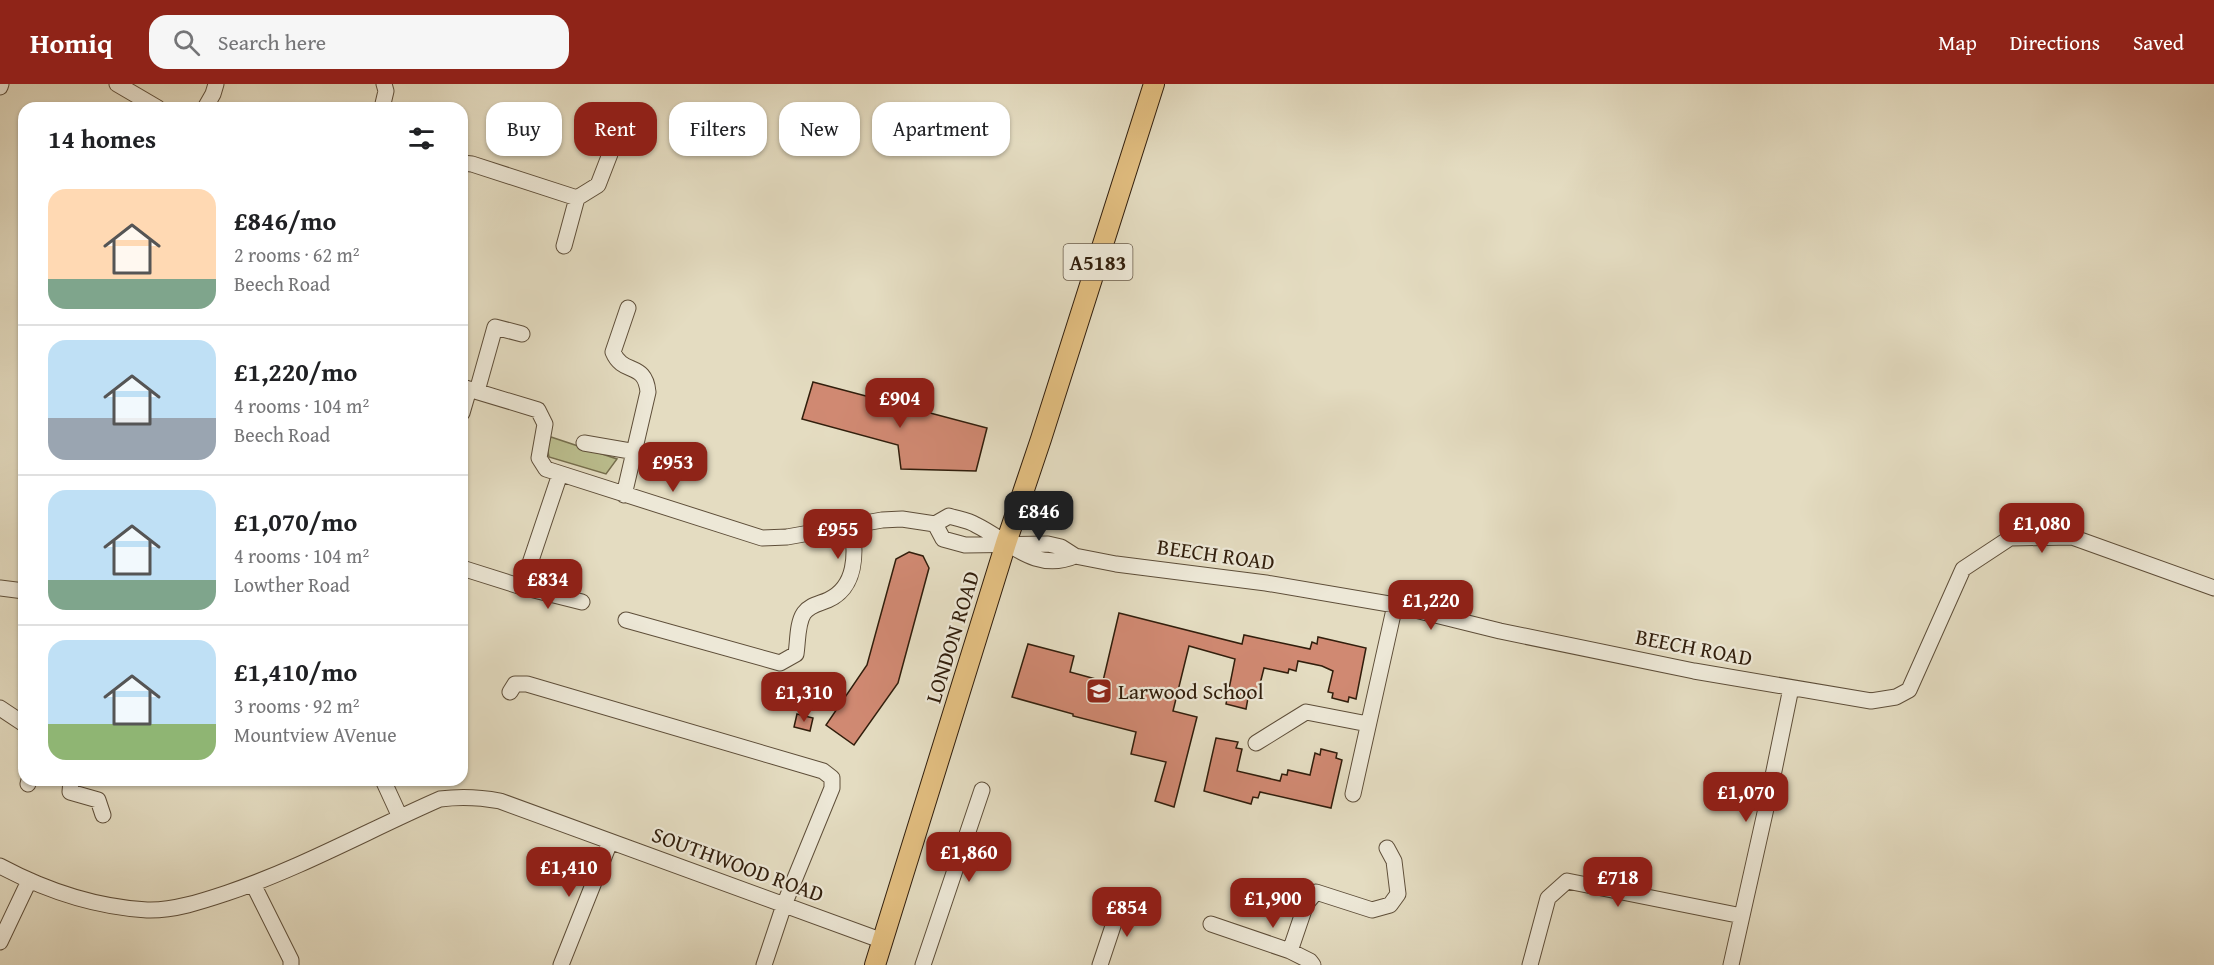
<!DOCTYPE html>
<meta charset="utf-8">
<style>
body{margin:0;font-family:"Gentium Book Plus",serif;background:#f6f6f6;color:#202124;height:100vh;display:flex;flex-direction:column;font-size:22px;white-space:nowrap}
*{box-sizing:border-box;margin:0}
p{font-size:20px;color:#757577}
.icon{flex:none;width:33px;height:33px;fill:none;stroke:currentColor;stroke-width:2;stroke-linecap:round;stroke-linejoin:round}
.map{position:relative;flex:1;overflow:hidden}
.drawer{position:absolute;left:18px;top:18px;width:450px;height:684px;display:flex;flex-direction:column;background:#fff;border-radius:18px;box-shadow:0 2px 4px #0004}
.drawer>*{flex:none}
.top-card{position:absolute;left:486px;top:18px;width:570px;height:54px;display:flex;gap:12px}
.price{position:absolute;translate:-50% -51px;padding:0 14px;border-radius:12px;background:#8f2418;color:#fff;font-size:20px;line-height:39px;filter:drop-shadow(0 2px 3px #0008)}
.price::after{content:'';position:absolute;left:50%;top:36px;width:18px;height:14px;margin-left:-9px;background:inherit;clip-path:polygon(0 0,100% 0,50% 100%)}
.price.selected{background:#222;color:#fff}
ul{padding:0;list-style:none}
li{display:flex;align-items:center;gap:18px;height:150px;padding:0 30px}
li+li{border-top:2px solid #e0e0e0}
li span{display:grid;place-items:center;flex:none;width:168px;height:120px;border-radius:18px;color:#555}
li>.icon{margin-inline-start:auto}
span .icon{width:72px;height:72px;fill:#fffc;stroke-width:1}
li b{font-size:26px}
h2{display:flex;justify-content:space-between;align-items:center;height:72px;padding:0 30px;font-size:26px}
.pill{padding:0 21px;border-radius:18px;background:#fff;box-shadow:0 2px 4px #0004;font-size:21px;line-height:54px}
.pill.selected{background:#8f2418;color:#fff}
header{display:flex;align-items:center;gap:36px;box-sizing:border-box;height:84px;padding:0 30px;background:#8f2418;color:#fff}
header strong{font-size:28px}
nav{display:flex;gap:33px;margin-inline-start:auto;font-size:21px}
.search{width:420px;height:54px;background:#f6f6f6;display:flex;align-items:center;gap:15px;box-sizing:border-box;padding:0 21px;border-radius:18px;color:#757577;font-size:22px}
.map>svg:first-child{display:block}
</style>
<header>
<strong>Homiq</strong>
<div class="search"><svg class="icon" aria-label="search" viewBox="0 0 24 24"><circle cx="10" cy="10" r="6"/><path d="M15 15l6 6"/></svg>Search here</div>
<nav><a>Map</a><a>Directions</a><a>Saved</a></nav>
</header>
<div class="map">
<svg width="2214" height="881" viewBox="0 0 2214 881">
<rect width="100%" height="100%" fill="#e4dcc1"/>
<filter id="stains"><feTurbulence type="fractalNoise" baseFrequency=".00333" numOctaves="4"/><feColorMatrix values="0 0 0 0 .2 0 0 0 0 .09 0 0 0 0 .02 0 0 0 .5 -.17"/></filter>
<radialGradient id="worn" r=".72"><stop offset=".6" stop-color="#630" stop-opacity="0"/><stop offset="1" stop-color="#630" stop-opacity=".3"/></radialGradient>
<path fill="#bbbe8e" stroke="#766e4d" stroke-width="1.5" d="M551 353 617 375 606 390 549 373 547 363Z"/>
<path fill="#d08972" stroke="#311e0c" stroke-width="1.5" d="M813 298 987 344 976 387 901 385 898 361 802 335Z
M909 468 923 472 929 484 898 599 854 661 826 641 867 581 896 475Z
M1119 529 1242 560 1244 551 1310 565 1312 558 1317 560 1318 553 1366 564 1356 615 1349 613 1348 618 1332 614 1333 609 1328 608 1333 587 1322 582 1298 577 1296 587 1289 585 1288 589 1264 584 1258 608 1254 607 1252 615 1248 614 1246 625 1226 620 1235 575 1189 562 1173 627 1197 633 1174 723 1155 717 1166 678 1131 670 1136 648 1073 632V630L1012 613 1028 560 1074 572 1070 588 1103 597Z
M797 630 813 634 810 647 794 643Z
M1216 654 1238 658 1236 664 1242 665 1237 687 1280 697 1282 690 1287 691 1288 686 1310 691 1315 669 1320 671 1321 665 1337 669 1336 674 1342 676 1331 724 1260 708 1258 714 1253 713 1251 720 1204 707Z"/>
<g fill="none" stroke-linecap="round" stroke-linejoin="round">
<defs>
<path id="minor" d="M117 0 158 24
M0 3 1 0
M205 24 213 10 216 0
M382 24 386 7 384 0
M462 79 472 80 577 114
M564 162 577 114 598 101 610 70
M462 303 538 326 545 340 539 374 546 385 762 454 787 453 882 436 902 435 935 440 949 432C958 435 968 436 976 441 1009 457 1035 489 1075 472
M477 307 495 243 522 250
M462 329 469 305
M584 359 636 368
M624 411 648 308C645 277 623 292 613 268L628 224
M935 440 943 455 965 461 1048 460 1061 463 1075 472 1116 480 1266 499 1395 521 1500 547 1694 587 1871 617 1896 613 1909 606 1963 485 2010 454 2072 453 2214 504
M462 484 522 503 560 390
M522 503 582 518
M0 504 24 507
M626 536 780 579 796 570C798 558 797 539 804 529 810 521 819 520 828 516 857 503 856 469 852 443
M510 608 515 600H527L823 687 832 694V704L784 821 764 881
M0 624 24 640
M1256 659 1306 628 1368 640
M71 696 70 708 98 716 103 731
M383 696 400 733
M28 700 29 696
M1353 710 1395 521
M0 782C45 806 96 823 147 826 173 827 203 817 227 809 301 784 369 746 440 715 462 712 479 713 500 717L883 857
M253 800 291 876V881
M1211 840 1290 867 1310 877 1313 881
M0 858 29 797
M1290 867 1306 820 1316 808 1372 826 1390 821 1398 810 1394 777 1387 764
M561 881 610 758
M923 881 982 706
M1100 881 1122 815
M1530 881 1548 814 1567 797 1742 832
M1731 881 1769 711 1791 604"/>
<path id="major" d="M875 881 1006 459 1041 355 1154 0"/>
</defs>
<use href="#minor" stroke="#5e4e39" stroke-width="17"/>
<use href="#major" stroke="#311e0c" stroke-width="22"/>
<use href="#minor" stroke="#ede8d7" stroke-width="15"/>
<use href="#major" stroke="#e2be80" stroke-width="20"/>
</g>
<defs>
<symbol id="school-square" viewBox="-11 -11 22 22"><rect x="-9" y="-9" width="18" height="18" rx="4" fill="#8f2418" stroke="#ede8d7"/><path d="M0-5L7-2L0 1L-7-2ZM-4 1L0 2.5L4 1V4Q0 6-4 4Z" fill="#fff"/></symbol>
</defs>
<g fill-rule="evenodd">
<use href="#school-square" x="1084" y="592" width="30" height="30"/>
</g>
<g text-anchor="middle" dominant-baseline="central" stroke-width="4.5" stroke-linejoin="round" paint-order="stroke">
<rect fill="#ede8d7" stroke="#695b49" stroke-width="1.5" x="1063.5" y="160" width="69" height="36" rx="4.5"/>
<g font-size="21" font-weight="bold" fill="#311e0c">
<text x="1098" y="178">A5183</text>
</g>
<g font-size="22" fill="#311e0c" stroke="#ede8d7">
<text transform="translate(1216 470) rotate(8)">BEECH ROAD</text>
<text transform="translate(952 553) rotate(-73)">LONDON ROAD</text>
<text transform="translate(1694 563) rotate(11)">BEECH ROAD</text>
<text transform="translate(738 780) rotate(20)">SOUTHWOOD ROAD</text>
</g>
<g font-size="22" fill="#311e0c" stroke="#ede8d7" text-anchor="start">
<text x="1118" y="607">Larwood School</text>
</g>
</g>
<rect width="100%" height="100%" filter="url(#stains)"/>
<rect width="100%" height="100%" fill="url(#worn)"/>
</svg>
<b class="price" style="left:900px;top:345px">£904</b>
<b class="price" style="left:673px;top:409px">£953</b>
<b class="price selected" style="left:1039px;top:458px">£846</b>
<b class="price" style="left:2042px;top:470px">£1,080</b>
<b class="price" style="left:838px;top:476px">£955</b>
<b class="price" style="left:548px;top:526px">£834</b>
<b class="price" style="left:1431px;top:547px">£1,220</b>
<b class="price" style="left:804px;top:639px">£1,310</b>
<b class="price" style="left:1746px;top:739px">£1,070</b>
<b class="price" style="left:969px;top:799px">£1,860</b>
<b class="price" style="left:569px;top:814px">£1,410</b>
<b class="price" style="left:1618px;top:824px">£718</b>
<b class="price" style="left:1273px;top:845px">£1,900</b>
<b class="price" style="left:1127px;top:854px">£854</b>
<div class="top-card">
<a class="pill">Buy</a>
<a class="pill selected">Rent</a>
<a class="pill">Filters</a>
<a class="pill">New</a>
<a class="pill">Apartment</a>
</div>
<section class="drawer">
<h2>14 homes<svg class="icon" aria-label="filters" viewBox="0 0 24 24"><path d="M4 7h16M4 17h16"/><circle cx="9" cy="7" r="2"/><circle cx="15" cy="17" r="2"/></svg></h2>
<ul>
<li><span style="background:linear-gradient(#ffd9b3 75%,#7fa58c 0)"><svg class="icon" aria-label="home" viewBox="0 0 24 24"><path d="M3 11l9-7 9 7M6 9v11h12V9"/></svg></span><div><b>£846/mo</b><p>2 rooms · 62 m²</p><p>Beech Road</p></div></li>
<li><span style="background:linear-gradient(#bfe0f5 65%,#9aa5b1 0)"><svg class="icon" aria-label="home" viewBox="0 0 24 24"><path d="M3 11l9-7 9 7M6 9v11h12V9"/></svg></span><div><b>£1,220/mo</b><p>4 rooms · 104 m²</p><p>Beech Road</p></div></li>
<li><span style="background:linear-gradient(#bfe0f5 75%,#7fa58c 0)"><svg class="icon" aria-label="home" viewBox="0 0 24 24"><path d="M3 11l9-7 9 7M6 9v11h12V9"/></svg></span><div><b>£1,070/mo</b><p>4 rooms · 104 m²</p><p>Lowther Road</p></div></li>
<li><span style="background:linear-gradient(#bfe0f5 70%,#8fb573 0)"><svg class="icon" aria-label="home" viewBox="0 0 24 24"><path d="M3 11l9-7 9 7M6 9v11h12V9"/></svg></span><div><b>£1,410/mo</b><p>3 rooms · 92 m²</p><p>Mountview AVenue</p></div></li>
</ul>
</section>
</div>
